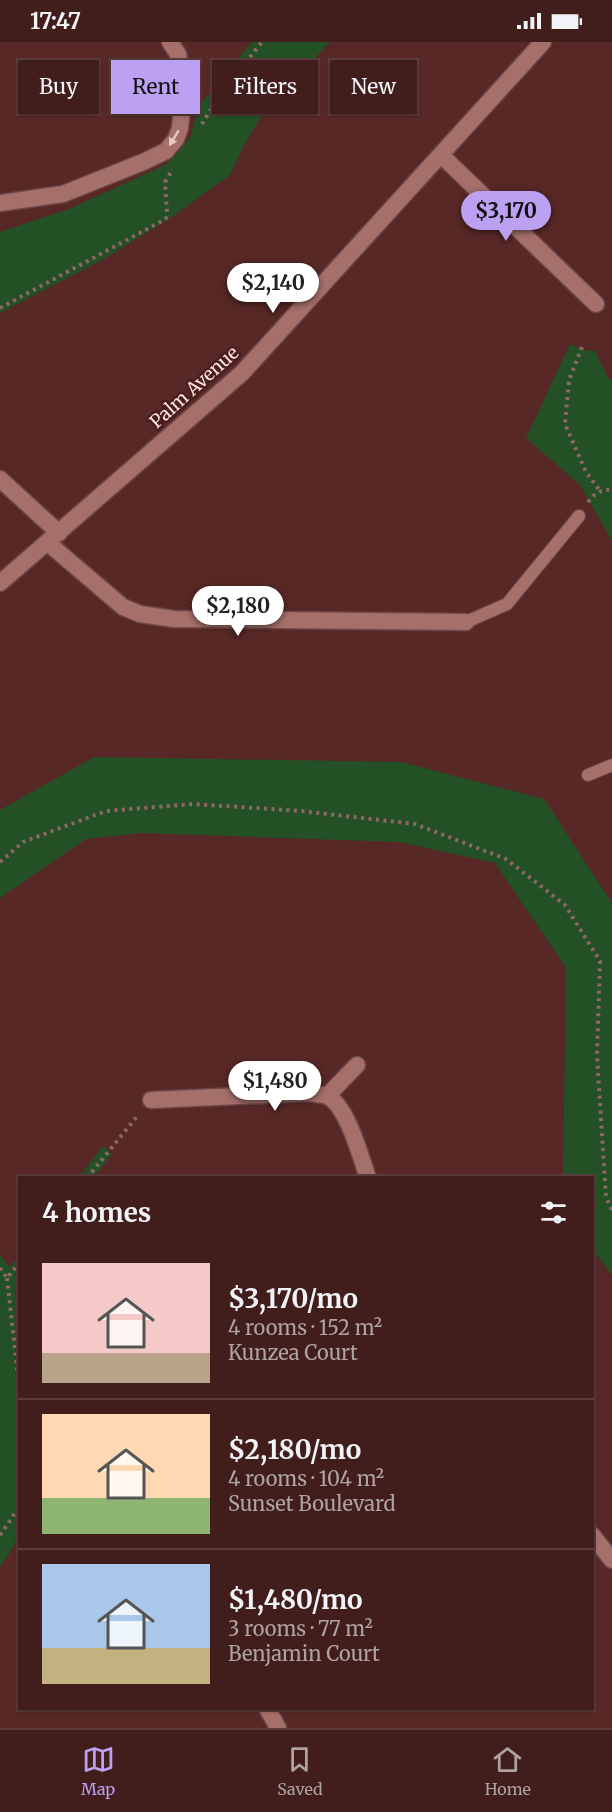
<!DOCTYPE html>
<meta charset="utf-8">
<style>
body{margin:0;font-family:Merriweather,serif;background:#482725;color:#f1f3f6;height:100vh;display:flex;flex-direction:column;font-size:22px;white-space:nowrap}
*{box-sizing:border-box;margin:0}
p{font-size:20px;color:#aea2a3}
.icon{flex:none;width:33px;height:33px;fill:none;stroke:currentColor;stroke-width:2;stroke-linecap:round;stroke-linejoin:round}
.map{position:relative;flex:1;overflow:hidden}
.drawer{position:absolute;left:18px;top:1134px;width:576px;height:534px;display:flex;flex-direction:column;background:#411e1c;border-radius:0px;box-shadow:0 2px 4px #0004,0 0 0 2px #5a3c3b}
.drawer>*{flex:none}
.guide{position:absolute;left:18px;top:18px;width:576px;height:54px;display:flex;gap:12px}
.price{position:absolute;translate:-50% -51px;padding:0 14px;border-radius:21px;background:#fff;color:#222;font-size:20px;line-height:39px;filter:drop-shadow(0 2px 3px #0008)}
.price::after{content:'';position:absolute;left:50%;top:36px;width:18px;height:14px;margin-left:-9px;background:inherit;clip-path:polygon(0 0,100% 0,50% 100%)}
.price.current{background:#bca0f2;color:#111}
ul{padding:0;list-style:none}
li{display:flex;align-items:center;gap:18px;height:150px;padding:0 24px}
li+li{border-top:2px solid #5a3c3b}
li span{display:grid;place-items:center;flex:none;width:168px;height:120px;border-radius:0px;color:#555}
li>.icon{margin-inline-start:auto}
span .icon{width:72px;height:72px;fill:#fffc;stroke-width:1}
li b{font-size:26px}
h2{display:flex;justify-content:space-between;align-items:center;height:72px;padding:0 24px;font-size:26px}
.pill{padding:0 21px;border-radius:0px;background:#411e1c;box-shadow:0 2px 4px #0004,0 0 0 2px #5a3c3b;font-size:21px;line-height:54px}
.pill.current{background:#bca0f2;color:#111}
.status{display:flex;justify-content:space-between;align-items:center;height:42px;padding:0 30px;background:#411e1c;direction:ltr}
.status svg{height:16px;fill:currentColor}
.dock{display:flex;justify-content:space-around;align-items:center;height:84px;border-top:2px solid #5a3c3b;background:#411e1c;font-size:16px;color:#aea2a3}
.dock a{display:grid;justify-items:center;gap:3px}
.dock .current{color:#bca0f2}
.map>svg:first-child{display:block}
</style>
<div class="status"><b>17:47</b><svg viewBox="0 0 49 12"><path d="M0 12V9h3v3zM5 12V6h3v6zM10 12V3h3v9zM15 12V0h3v12zM26 1h20v11H26zM47 4h2v5h-2z"/></svg></div>
<div class="map">
<svg width="612" height="1686" viewBox="0 0 612 1686">
<rect width="100%" height="100%" fill="#572826"/>
<path fill="#245025" d="M252 0H330L261 75 243 105 230 133 173 174 106 216 0 271V190L69 167 167 122 190 96 198 65Z
M570 302 582 308 595 309 607 334 612 339V499L580 443 526 396Z
M94 715 401 720 544 757 612 861V1233L593 1208 592 1136 563 1135 566 926 495 821 399 800 141 791 86 797 0 856V768Z
M103 1104 112 1112 94 1135H79Z
M0 1213 10 1226 19 1213V1234L18 1236 20 1239V1494L0 1525Z"/>
<g fill="none" stroke-linecap="round" stroke-linejoin="round">
<defs>
<path id="service" d="M466 580 507 562 579 474
M588 733 612 723"/>
<path id="minor" d="M441 113 596 262
M0 161 63 152 143 120 166 109 176 97 180 86 184 45 178 12 170 0
M0 437 59 491
M48 501 123 565 140 572 174 577 466 580
M0 541 242 331 543 0
M327 1054 357 1023
M151 1058 308 1051C313 1052 321 1052 327 1054 347 1063 361 1116 368 1136
M592 1493 612 1518
M267 1666 278 1686"/>
</defs>
<use href="#service" stroke="#6d4645" stroke-width="14"/>
<use href="#minor" stroke="#6d4645" stroke-width="19"/>
<path stroke="#8f6765" stroke-width="4" stroke-dasharray="3 4.5" stroke-linecap="butt" d="M202 82 221 51 262 0
M0 266 162 179 166 176 167 171 165 140 171 130
M582 305 569 338 565 382 586 430 600 449
M588 460C594 452 601 447 612 448
M0 820 23 800 106 769 193 762 301 769 415 782 506 817 565 863 600 919 597 1014 606 1155 612 1168
M87 1136 139 1072
M0 1226 7 1236 20 1220
M7 1236 20 1352
M0 1493 20 1464"/>
<use href="#service" stroke="#a56f6a" stroke-width="12"/>
<use href="#minor" stroke="#a56f6a" stroke-width="16"/>
</g>
<defs><path id="oneway-solid" d="M-6-.8H1V-3.2L6.5 0L1 3.2V.8H-6Z" transform="scale(1.5)"/></defs>
<use fill="#e8c8c5" href="#oneway-solid" transform="translate(174 96) rotate(121)"/>
<g text-anchor="middle" dominant-baseline="central" stroke-width="5" stroke-linejoin="round" paint-order="stroke">
<g font-size="18" fill="#fee5e3" stroke="#4b1d1c">
<text transform="translate(194 345) rotate(-42)">Palm Avenue</text>
</g>
</g>
</svg>
<b class="price current" style="left:506px;top:200px">$3,170</b>
<b class="price" style="left:273px;top:272px">$2,140</b>
<b class="price" style="left:238px;top:595px">$2,180</b>
<b class="price" style="left:275px;top:1070px">$1,480</b>
<div class="guide">
<a class="pill">Buy</a>
<a class="pill current">Rent</a>
<a class="pill">Filters</a>
<a class="pill">New</a>
</div>
<section class="drawer">
<h2>4 homes<svg class="icon" aria-label="filters" viewBox="0 0 24 24"><path d="M4 7h16M4 17h16"/><circle cx="9" cy="7" r="2"/><circle cx="15" cy="17" r="2"/></svg></h2>
<ul>
<li><span style="background:linear-gradient(#f6c9c9 75%,#b9a48a 0)"><svg class="icon" aria-label="home" viewBox="0 0 24 24"><path d="M3 11l9-7 9 7M6 9v11h12V9"/></svg></span><div><b>$3,170/mo</b><p>4 rooms · 152 m²</p><p>Kunzea Court</p></div></li>
<li><span style="background:linear-gradient(#ffd9b3 70%,#8fb573 0)"><svg class="icon" aria-label="home" viewBox="0 0 24 24"><path d="M3 11l9-7 9 7M6 9v11h12V9"/></svg></span><div><b>$2,180/mo</b><p>4 rooms · 104 m²</p><p>Sunset Boulevard</p></div></li>
<li><span style="background:linear-gradient(#a9c7e8 70%,#c2b280 0)"><svg class="icon" aria-label="home" viewBox="0 0 24 24"><path d="M3 11l9-7 9 7M6 9v11h12V9"/></svg></span><div><b>$1,480/mo</b><p>3 rooms · 77 m²</p><p>Benjamin Court</p></div></li>
</ul>
</section>
</div>
<nav class="dock">
<a class="current"><svg class="icon" aria-label="map" viewBox="0 0 24 24"><path d="M3 6l6-2 6 2 6-2v14l-6 2-6-2-6 2zM9 4v14M15 6v14"/></svg>Map</a>
<a><svg class="icon" aria-label="saved" viewBox="0 0 24 24"><path d="M7 4h10v16l-5-4-5 4z"/></svg>Saved</a>
<a><svg class="icon" aria-label="home" viewBox="0 0 24 24"><path d="M3 11l9-7 9 7M6 9v11h12V9"/></svg>Home</a>
</nav>
